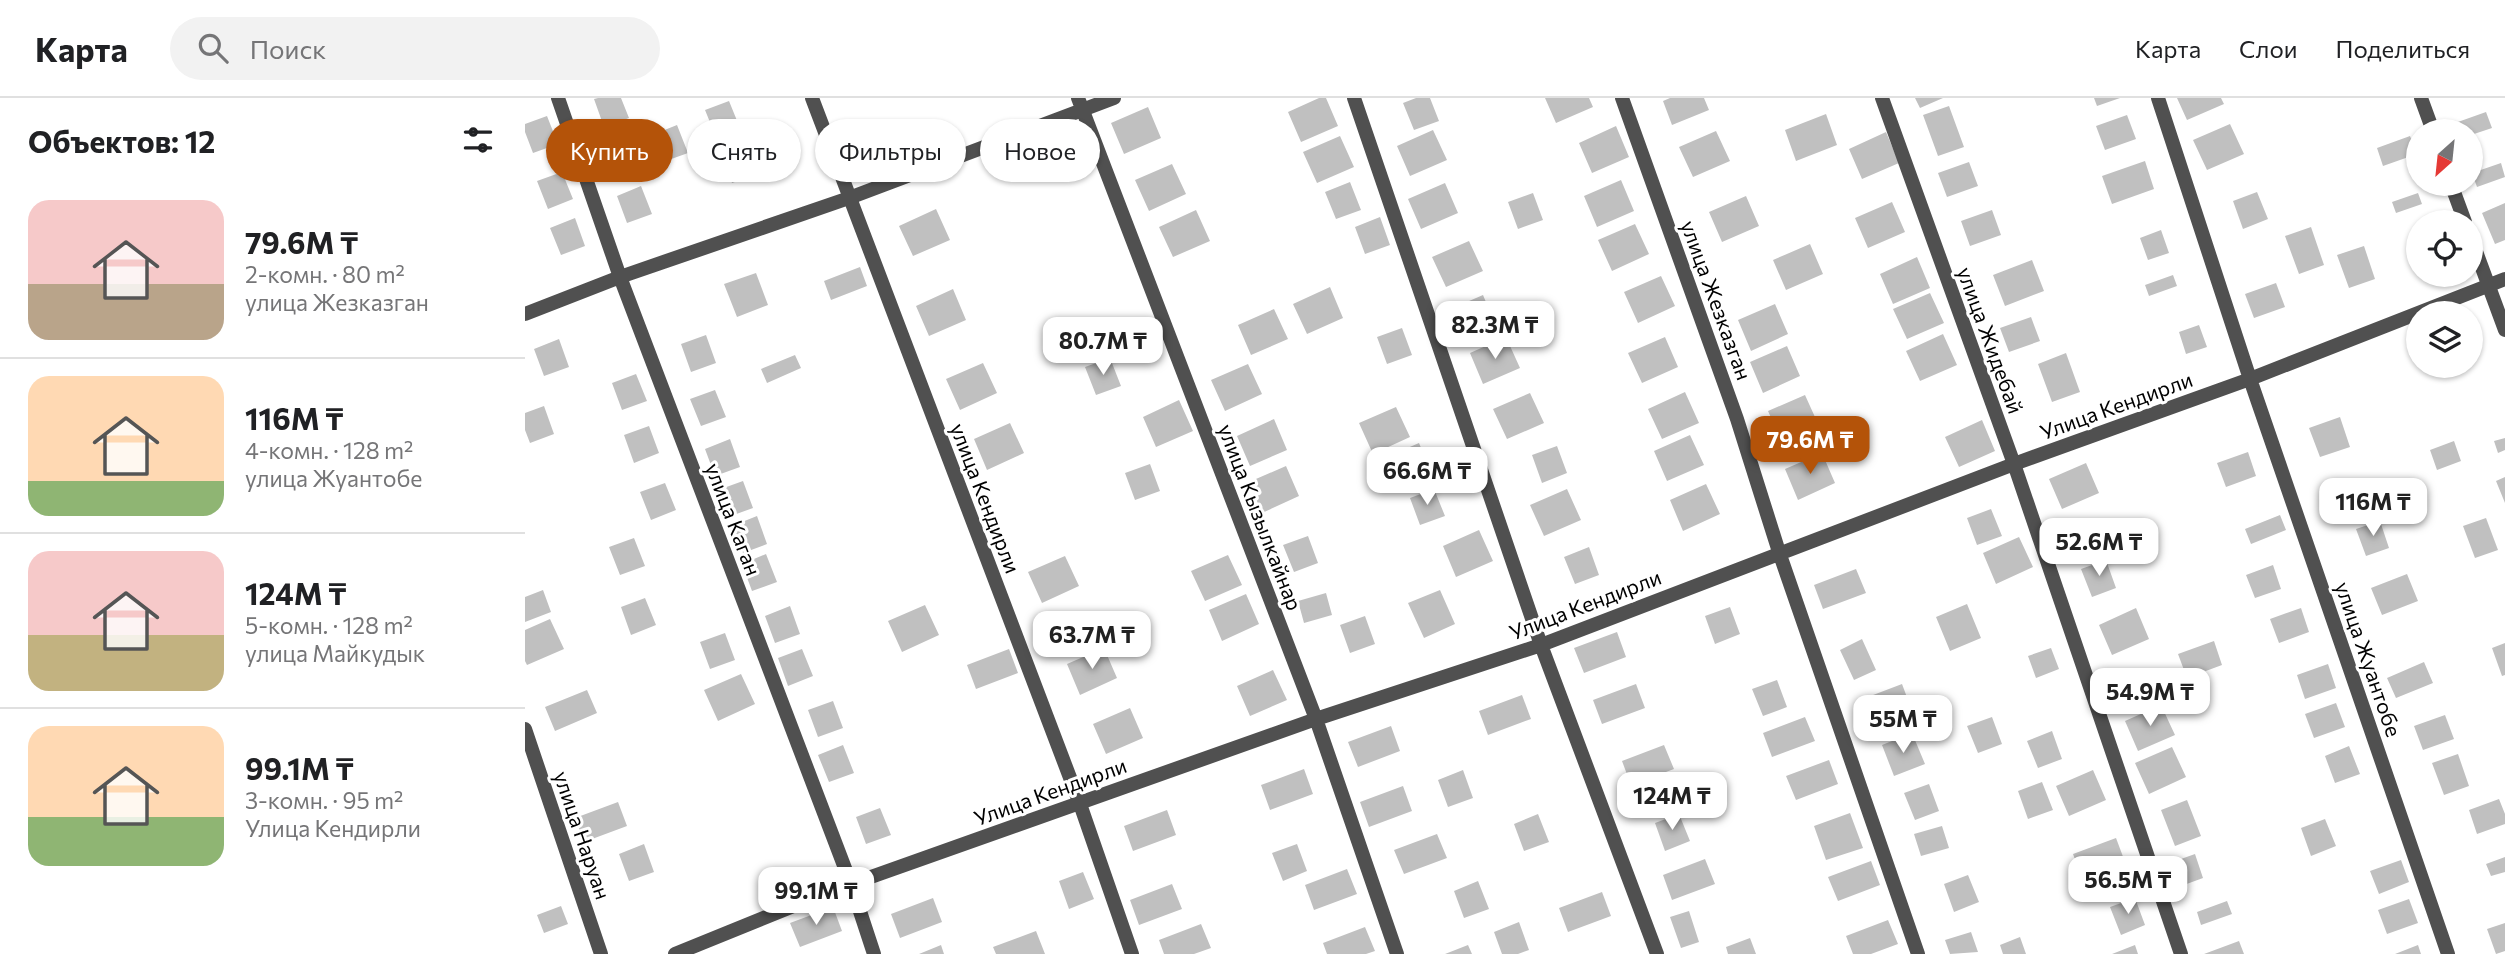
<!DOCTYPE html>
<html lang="ru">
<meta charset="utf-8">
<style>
body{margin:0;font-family:Commissioner,sans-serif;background:#f2f2f2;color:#202124;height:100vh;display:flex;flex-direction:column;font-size:26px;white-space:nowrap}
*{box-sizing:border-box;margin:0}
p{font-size:23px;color:#757577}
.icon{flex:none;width:38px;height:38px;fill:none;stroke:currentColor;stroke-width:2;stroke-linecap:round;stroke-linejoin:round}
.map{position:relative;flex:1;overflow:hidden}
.panel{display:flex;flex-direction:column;background:#fff;width:525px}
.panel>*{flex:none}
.top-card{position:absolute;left:21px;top:21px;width:665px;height:63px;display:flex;gap:14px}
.needle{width:46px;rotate:207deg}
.tools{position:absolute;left:1881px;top:21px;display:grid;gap:14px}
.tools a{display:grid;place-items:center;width:77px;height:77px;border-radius:50%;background:#fff;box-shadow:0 2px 5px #0004;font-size:35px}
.price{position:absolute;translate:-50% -60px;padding:0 16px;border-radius:14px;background:#fff;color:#222;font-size:23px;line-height:46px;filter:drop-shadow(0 2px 4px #0008)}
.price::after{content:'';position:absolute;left:50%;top:42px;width:21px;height:16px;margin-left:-10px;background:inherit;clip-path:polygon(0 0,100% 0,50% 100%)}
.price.on{background:#b45309;color:#fff}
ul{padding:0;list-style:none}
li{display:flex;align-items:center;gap:21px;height:175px;padding:0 28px}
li+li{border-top:2px solid #e0e0e0}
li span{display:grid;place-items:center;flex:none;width:196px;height:140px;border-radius:21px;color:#555}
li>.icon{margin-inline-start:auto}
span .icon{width:84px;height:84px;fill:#fffc;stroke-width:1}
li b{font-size:30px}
h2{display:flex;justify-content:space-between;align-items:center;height:84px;padding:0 28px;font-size:30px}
.pill{padding:0 24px;border-radius:32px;background:#fff;box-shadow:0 2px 5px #0004;font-size:24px;line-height:63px}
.pill.on{background:#b45309;color:#fff}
header{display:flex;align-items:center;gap:42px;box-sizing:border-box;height:98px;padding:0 35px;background:#fff;border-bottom:2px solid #e0e0e0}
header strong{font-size:33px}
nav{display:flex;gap:38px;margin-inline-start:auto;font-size:24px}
.search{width:490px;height:63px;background:#f2f2f2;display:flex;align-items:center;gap:18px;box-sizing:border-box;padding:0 24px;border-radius:38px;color:#757577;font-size:26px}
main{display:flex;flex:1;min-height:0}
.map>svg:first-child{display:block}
</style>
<header>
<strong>Карта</strong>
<div class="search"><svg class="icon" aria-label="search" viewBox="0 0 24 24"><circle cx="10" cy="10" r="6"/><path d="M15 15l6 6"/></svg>Поиск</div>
<nav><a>Карта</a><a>Слои</a><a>Поделиться</a></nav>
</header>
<main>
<section class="panel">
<h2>Объектов: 12<svg class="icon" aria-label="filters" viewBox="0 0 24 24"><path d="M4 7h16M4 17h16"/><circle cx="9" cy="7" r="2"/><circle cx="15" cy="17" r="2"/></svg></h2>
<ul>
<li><span style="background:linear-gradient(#f6c9c9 60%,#b9a48a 0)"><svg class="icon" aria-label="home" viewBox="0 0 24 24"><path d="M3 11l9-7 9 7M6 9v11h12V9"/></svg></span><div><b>79.6M ₸</b><p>2-комн. · 80 m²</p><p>улица Жезказган</p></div></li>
<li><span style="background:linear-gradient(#ffd9b3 75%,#8fb573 0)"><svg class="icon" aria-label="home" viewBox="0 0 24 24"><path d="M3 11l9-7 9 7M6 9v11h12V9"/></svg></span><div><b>116M ₸</b><p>4-комн. · 128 m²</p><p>улица Жуантобе</p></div></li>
<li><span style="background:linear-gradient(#f6c9c9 60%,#c2b280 0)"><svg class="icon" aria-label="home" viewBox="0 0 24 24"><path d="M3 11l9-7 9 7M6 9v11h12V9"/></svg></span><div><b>124M ₸</b><p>5-комн. · 128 m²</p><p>улица Майкудык</p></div></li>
<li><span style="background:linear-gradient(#ffd9b3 65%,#8fb573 0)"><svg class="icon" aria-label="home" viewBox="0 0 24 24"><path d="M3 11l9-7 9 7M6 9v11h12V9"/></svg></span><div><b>99.1M ₸</b><p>3-комн. · 95 m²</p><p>Улица Кендирли</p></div></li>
</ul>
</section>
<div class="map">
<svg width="1980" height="856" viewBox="0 0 1980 856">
<rect width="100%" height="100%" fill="#fff"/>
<path fill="#c0c0c0" d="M73 0H96L104 20 79 29 69 1Z
M794 0H801L813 28 776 44 763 14Z
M891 0H905L914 23 889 32 878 5Z
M1020 0H1064L1068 9 1031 25Z
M1145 0H1179L1184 12 1147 27 1138 3Z
M1390 0H1418L1395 10Z
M1569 0H1595L1572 8Z
M1652 0H1696L1699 6 1662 22Z
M204 3 215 30 191 39 180 12Z
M1424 8 1439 49 1413 58 1398 17Z
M623 9 636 40 599 56 586 25Z
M1961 14 1967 30 1946 37V33H1932L1930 25Z
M1301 16 1312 47 1271 63 1260 32Z
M1602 17 1611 41 1580 52 1571 28Z
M22 18 33 46 8 55 0 34V26Z
M1705 26 1719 56 1682 72 1668 42Z
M152 27 163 55 138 64 127 37Z
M1091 28 1104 59 1067 75 1054 45Z
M908 32 922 62 885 78 872 48Z
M1191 33 1205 63 1168 79 1154 49Z
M1361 34 1374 65 1337 81 1324 51Z
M815 38 829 69 792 85 778 54Z
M1885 38 1892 56 1858 68 1852 50Z
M211 42 224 79 207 85 194 48Z
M1620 63 1629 91 1587 106 1577 78Z
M1444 64 1453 88 1422 99 1413 75Z
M1976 65 1980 79 1952 89 1947 75Z
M647 66 661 96 624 113 610 82Z
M37 74 48 101 23 111 12 83Z
M1096 82 1109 113 1072 129 1059 98Z
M825 84 836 112 811 121 800 94Z
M920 85 933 115 896 131 883 101Z
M116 88 127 116 102 125 92 98Z
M1732 94 1743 121 1718 131 1708 103Z
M1008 95 1018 122 993 131 983 104Z
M1893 95 1897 106 1871 115 1867 104Z
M1221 98 1234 128 1197 144 1184 114Z
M1367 104 1380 134 1343 150 1330 120Z
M1980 105V142L1970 146 1957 115Z
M411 111 425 142 388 158 374 128Z
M671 112 685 143 648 159 634 129Z
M1467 112 1476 137 1445 148 1436 123Z
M855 119 865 147 840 156 830 129Z
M50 120 60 148 36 157 25 130Z
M1110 126 1124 156 1087 173 1073 142Z
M1786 129 1799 167 1774 176 1760 138Z
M1636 132 1644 155 1623 162 1615 140Z
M944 143 958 173 921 189 907 159Z
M1285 146 1298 176 1261 192 1248 162Z
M1839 148 1850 181 1824 190 1812 157Z
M1392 159 1405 190 1368 206 1355 176Z
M1507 162 1519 193 1480 208 1468 177Z
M335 169 342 188 306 202 299 183Z
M231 175 243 207 212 219 199 186Z
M1648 177 1652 188 1624 198 1620 187Z
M1136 178 1150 208 1113 225 1099 194Z
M1751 185 1760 209 1729 220 1720 196Z
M805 189 818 220 782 236 768 206Z
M428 191 441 222 404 238 391 208Z
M1405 195 1419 225 1382 241 1368 211Z
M958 197 971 228 934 244 921 213Z
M1250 206 1263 236 1226 253 1213 222Z
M749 211 763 241 726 257 713 227Z
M1506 219 1515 243 1484 254 1475 230Z
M1674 227 1682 249 1661 256 1654 234Z
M877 230 887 257 862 266 852 239Z
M1418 236 1432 267 1395 283 1381 253Z
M181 237 191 265 166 274 156 246Z
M981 239 995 270 958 286 945 255Z
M1140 239 1153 269 1117 285 1103 255Z
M34 241 44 269 19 278 9 251Z
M1262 248 1275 278 1238 295 1225 264Z
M1541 255 1555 294 1527 304 1513 266Z
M270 257 276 270 242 285 236 271Z
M585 260 596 288 571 297 560 269Z
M458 265 472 295 435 312 421 281Z
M723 266 737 296 700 313 686 282Z
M111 276 122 303 97 312 87 285Z
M190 292 201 319 176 328 165 301Z
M1160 294 1174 325 1137 341 1123 311Z
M1005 295 1019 325 982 341 968 311Z
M1280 297 1294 328 1257 344 1243 313Z
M654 302 668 333 631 349 618 319Z
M19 308 29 336 5 345 0 332V315Z
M871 309 885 339 848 356 834 325Z
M1815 319 1825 349 1795 359 1784 330Z
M749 321 762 352 725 368 712 338Z
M1457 322 1470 353 1434 369 1420 339Z
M485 325 499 355 462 372 449 341Z
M124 328 134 355 109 365 99 337Z
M1165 337 1179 367 1142 383 1129 353Z
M1980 340V352L1973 355 1969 343Z
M205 341 215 369 190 378 180 351Z
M1929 343 1936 363 1912 372 1905 352Z
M894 345 907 376 870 392 857 361Z
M1032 348 1042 375 1017 385 1007 357Z
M1723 354 1731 378 1701 389 1692 365Z
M1297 355 1310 385 1273 402 1260 371Z
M1561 365 1574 395 1537 411 1524 381Z
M625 366 635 393 610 402 600 375Z
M761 368 774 398 737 415 724 384Z
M1980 379V405L1971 383Z
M1833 380 1845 414 1815 425 1803 390Z
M218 383 228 410 203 419 193 392Z
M140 385 151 412 126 422 115 394Z
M1181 386 1195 416 1158 433 1145 402Z
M909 391 920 418 895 427 885 400Z
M1042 391 1056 422 1019 438 1005 407Z
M1466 411 1477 438 1452 447 1442 420Z
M1755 417 1761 432 1726 446 1720 431Z
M232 418 242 446 218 455 207 428Z
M1961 420 1973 452 1950 460 1938 428Z
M1855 423 1864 450 1841 458 1831 431Z
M1561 424 1571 452 1547 461 1536 433Z
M954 432 968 463 931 479 918 448Z
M783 438 793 465 769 474 758 447Z
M1494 439 1508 469 1471 486 1458 455Z
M109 440 120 468 95 477 84 449Z
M1064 449 1074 477 1050 486 1039 459Z
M241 456 252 484 227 493 217 466Z
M703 457 717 487 680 503 666 473Z
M540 458 554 488 517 505 503 474Z
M1581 462 1591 490 1567 499 1556 471Z
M1748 467 1756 491 1730 500 1721 477Z
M1331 471 1341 495 1298 511 1289 487Z
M1882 476 1893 503 1857 517 1846 490Z
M18 492 26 514 0 524V499Z
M915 492 930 526 899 540 883 505Z
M801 495 807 517 779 525 773 503Z
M721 496 734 526 697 543 684 512Z
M120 500 131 527 106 537 96 509Z
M1442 506 1456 540 1425 553 1411 519Z
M400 507 414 537 377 554 363 523Z
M265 508 275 536 250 545 240 518Z
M1205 509 1215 536 1190 546 1180 518Z
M1611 510 1624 541 1587 557 1574 527Z
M1776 510 1784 534 1754 545 1745 521Z
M840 518 850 546 825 555 815 527Z
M25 521 39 551 2 567 0 563V532Z
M1092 534 1101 559 1059 575 1049 550Z
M200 535 210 562 185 571 175 544Z
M1337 541 1351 572 1329 582 1315 552Z
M1689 543 1697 567 1662 580 1653 556Z
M1980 545V577L1977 578 1967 550Z
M579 550 592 580 555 597 542 566Z
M1526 550 1534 571 1511 580 1503 558Z
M277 551 288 578 263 588 253 560Z
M484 551 493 575 451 591 442 567Z
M1899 564 1908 585 1871 600 1862 580Z
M1803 566 1811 590 1780 601 1772 577Z
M748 572 762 602 725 618 712 588Z
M1614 573 1623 597 1598 606 1589 582Z
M216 576 230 606 193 623 179 592Z
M1252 582 1262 609 1238 618 1227 591Z
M1111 586 1120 610 1077 626 1068 602Z
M1377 586 1386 610 1344 626 1335 602Z
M62 592 72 615 30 633 20 609Z
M997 597 1006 621 963 637 954 613Z
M308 603 318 630 293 639 283 612Z
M1811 605 1820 629 1789 640 1780 616Z
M1636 607 1650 637 1613 653 1600 623Z
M605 610 618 640 581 656 568 626Z
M1920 617 1929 641 1898 652 1889 628Z
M1280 619 1290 643 1247 659 1238 635Z
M1467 619 1477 646 1453 655 1442 628Z
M866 628 875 653 833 669 823 644Z
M1527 633 1537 661 1513 670 1502 643Z
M1387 635 1400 666 1369 678 1357 647Z
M318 647 329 675 304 684 293 657Z
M1139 647 1149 671 1106 687 1097 663Z
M1824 648 1835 676 1810 685 1800 658Z
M1647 649 1661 679 1624 696 1610 665Z
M1933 656 1944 688 1919 697 1907 665Z
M1304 662 1313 686 1271 702 1261 678Z
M779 671 788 696 745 712 736 687Z
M938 672 948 700 923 709 913 682Z
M1568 672 1581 702 1544 718 1531 688Z
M1517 684 1528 712 1503 721 1493 693Z
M1404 686 1414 713 1390 722 1379 695Z
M878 688 887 713 844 729 835 704Z
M1974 701 1980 716V726L1952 736 1944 712Z
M1662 702 1676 738 1650 748 1636 712Z
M93 704 102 728 59 744 50 720Z
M355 710 366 737 341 746 331 719Z
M642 712 651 737 608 753 599 728Z
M1325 715 1338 750 1301 762 1289 728Z
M1013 716 1024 744 999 753 989 726Z
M1154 716 1165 743 1140 753 1130 725Z
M1800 721 1811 748 1786 758 1776 730Z
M1417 728 1424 750 1396 758 1389 736Z
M912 736 922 760 879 776 869 752Z
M1591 740 1600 764 1557 780 1548 756Z
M119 746 129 774 104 783 94 756Z
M772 746 782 773 758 783 747 755Z
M1670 756 1678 780 1648 791 1639 767Z
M1980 759V774L1966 778 1961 766Z
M1180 761 1190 786 1147 802 1138 777Z
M1876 762 1884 784 1854 796 1845 773Z
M1346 763 1355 787 1313 803 1303 779Z
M822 771 832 796 789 812 780 787Z
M558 774 569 801 544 811 534 783Z
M1443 777 1454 804 1429 814 1419 786Z
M953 783 964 811 939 820 929 793Z
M647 786 657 811 614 827 605 802Z
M1077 794 1086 818 1043 834 1034 810Z
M408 800 417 824 375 840 366 816Z
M1610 800 1620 827 1596 837 1585 809Z
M1884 801 1893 825 1862 836 1853 812Z
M1702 803 1707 816 1676 827 1672 814Z
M36 808 43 826 19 835 12 817Z
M308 809 317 833 275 849 265 825Z
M1164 813 1174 844 1156 850 1145 819Z
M1363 822 1373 846 1346 856H1328L1321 838Z
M994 824 1004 852 993 856H977L969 834Z
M1980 825V853L1971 856 1962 831Z
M676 826 686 850 669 856H639L634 842Z
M840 829 850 853 841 856H802L798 845Z
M511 833 520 856H471L468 849Z
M1446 834 1453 854 1425 856 1420 842Z
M1495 839 1501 856H1478L1475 847Z
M1225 840 1231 856H1203L1201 849Z
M1714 843 1719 856H1679Z
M416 847 419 856H394Z
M943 847 947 856H920Z
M1610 847 1613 856H1587Z
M1893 847 1896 856H1870Z"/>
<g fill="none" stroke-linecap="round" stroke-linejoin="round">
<path stroke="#505050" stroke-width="14" d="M33 0 95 179 326 786 349 856
M287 0 555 706 607 856
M553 0 791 621 872 856
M829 0 1016 547 1132 856
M1097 0 1212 321 1254 454 1393 856
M1357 0 1489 366 1656 856
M1633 0 1725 281 1923 856
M1896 0 1908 33
M1926 86 1940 124
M1946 140 1980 232
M0 216 95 179 324 100 589 0
M0 631 76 856
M150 856 298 796 791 621 1016 547 1489 366 1725 281 1980 181"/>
</g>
<g text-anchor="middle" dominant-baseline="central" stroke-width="6" stroke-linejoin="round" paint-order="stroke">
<g font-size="21" fill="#000" stroke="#fff">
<text transform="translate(1192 202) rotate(70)">улица Жезказган</text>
<text transform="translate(1466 242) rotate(70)">улица Жидебай</text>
<text transform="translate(1591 307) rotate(-20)">Улица Кендирли</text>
<text transform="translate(461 400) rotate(69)">улица Кендирли</text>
<text transform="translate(736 419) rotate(69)">улица Кызылкайнар</text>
<text transform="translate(209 421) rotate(69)">улица Каган</text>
<text transform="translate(1060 506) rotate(-21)">Улица Кендирли</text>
<text transform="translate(1844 561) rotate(71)">улица Жуантобе</text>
<text transform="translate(525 693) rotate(-20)">Улица Кендирли</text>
<text transform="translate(58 737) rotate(71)">улица Наруан</text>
</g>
</g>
</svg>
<div class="tools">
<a><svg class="needle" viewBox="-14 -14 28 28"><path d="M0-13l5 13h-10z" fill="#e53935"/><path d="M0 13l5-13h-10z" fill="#757577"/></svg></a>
<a><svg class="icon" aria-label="locate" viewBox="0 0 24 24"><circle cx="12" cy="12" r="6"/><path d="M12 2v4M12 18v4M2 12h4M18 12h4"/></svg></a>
<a><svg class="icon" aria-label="layers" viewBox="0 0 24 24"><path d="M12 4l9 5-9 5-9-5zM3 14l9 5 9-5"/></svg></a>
</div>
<b class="price" style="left:970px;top:263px">82.3M ₸</b>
<b class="price" style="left:578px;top:279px">80.7M ₸</b>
<b class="price on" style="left:1285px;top:378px">79.6M ₸</b>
<b class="price" style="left:902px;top:409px">66.6M ₸</b>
<b class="price" style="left:1848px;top:440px">116M ₸</b>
<b class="price" style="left:1574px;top:480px">52.6M ₸</b>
<b class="price" style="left:567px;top:573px">63.7M ₸</b>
<b class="price" style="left:1625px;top:630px">54.9M ₸</b>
<b class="price" style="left:1378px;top:657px">55M ₸</b>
<b class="price" style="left:1147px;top:734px">124M ₸</b>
<b class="price" style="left:1603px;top:818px">56.5M ₸</b>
<b class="price" style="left:291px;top:829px">99.1M ₸</b>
<div class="top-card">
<a class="pill on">Купить</a>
<a class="pill">Снять</a>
<a class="pill">Фильтры</a>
<a class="pill">Новое</a>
</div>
</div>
</main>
